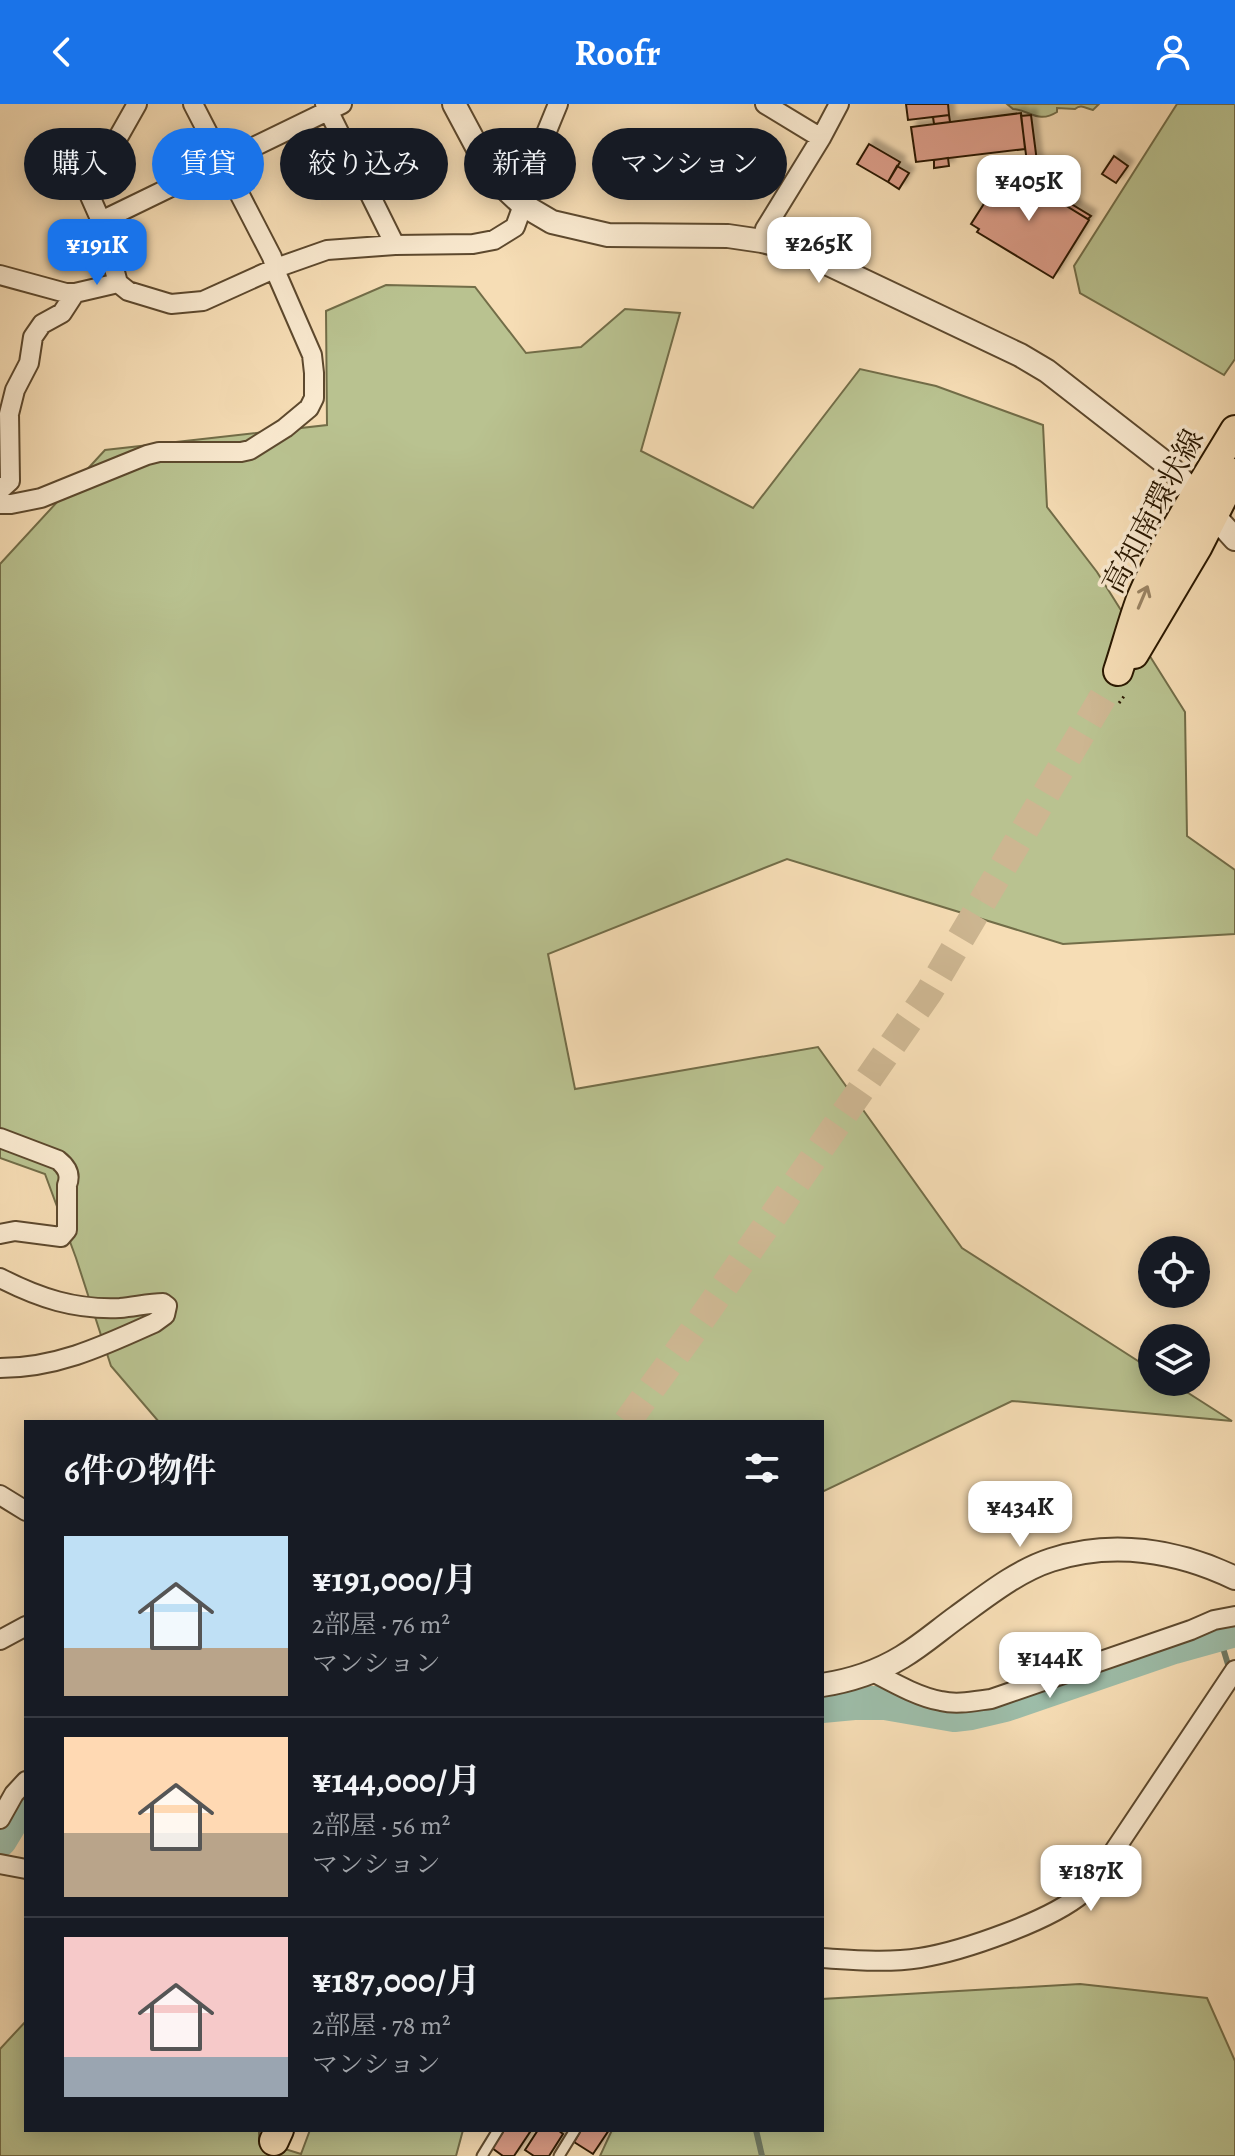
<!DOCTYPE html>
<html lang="ja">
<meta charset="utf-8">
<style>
body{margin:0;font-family:Alegreya,"Noto Serif JP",serif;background:#242831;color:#f1f3f6;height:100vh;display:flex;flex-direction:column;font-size:30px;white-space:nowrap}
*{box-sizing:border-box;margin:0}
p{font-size:26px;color:#9ea1a6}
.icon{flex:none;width:44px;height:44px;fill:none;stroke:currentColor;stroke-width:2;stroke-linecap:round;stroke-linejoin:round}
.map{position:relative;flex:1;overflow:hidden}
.sheet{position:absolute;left:24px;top:1316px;width:800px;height:712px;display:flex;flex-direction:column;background:#171b24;border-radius:0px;box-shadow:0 4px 20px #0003}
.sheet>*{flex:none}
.guide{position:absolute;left:24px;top:24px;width:800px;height:72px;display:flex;gap:16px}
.buttons{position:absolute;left:1138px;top:1132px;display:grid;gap:16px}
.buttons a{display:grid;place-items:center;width:72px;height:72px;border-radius:50%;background:#171b24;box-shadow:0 4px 20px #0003;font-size:40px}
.price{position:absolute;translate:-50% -68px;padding:0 18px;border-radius:16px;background:#fff;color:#222;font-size:26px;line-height:52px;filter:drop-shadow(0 2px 4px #0008)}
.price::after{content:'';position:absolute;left:50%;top:48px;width:24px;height:18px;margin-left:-12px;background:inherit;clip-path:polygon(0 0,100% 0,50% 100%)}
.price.current{background:#1a73e8;color:#fff}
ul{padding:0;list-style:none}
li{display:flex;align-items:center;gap:24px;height:200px;padding:0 40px}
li+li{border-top:2px solid #363941}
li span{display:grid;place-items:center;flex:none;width:224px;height:160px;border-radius:0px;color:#555}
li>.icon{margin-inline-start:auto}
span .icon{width:96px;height:96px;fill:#fffc;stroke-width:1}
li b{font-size:34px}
h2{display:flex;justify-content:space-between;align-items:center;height:96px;padding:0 40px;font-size:34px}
.pill{padding:0 28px;border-radius:36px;background:#171b24;box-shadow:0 4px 20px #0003;font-size:28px;line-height:72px}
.pill.current{background:#1a73e8;color:#fff}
header{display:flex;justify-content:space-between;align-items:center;height:104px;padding:0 40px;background:#1a73e8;color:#fff;font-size:36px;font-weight:600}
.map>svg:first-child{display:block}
</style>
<header><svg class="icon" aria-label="back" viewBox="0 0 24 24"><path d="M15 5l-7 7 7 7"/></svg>Roofr<svg class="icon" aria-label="person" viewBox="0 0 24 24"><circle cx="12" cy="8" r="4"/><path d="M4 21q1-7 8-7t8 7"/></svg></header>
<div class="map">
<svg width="1235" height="2052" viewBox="0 0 1235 2052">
<defs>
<filter id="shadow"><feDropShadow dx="5.5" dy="-5.5" stdDeviation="2" flood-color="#0004"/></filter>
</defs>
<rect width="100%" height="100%" fill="#f6ddb5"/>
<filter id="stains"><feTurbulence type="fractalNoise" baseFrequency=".0025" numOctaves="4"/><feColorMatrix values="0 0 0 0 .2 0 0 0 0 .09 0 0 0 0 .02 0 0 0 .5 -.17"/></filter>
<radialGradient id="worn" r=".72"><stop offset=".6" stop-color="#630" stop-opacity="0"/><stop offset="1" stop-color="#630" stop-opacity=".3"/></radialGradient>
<path fill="#b9c290" stroke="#726d48" stroke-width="2" d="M1007 0H1099L1093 6C1085 4 1081 0 1075 5L1057 4V8C1038 20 1030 6 1013 5Z
M1177 0H1235V255L1224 271 1080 189 1074 162Z
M386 181 475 183 526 249 581 243 625 205 680 209 641 347 753 404 860 265 936 282 1043 321 1047 403 1097 468 1185 608 1187 732 1235 766V830L1063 840 787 755 548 850 575 985 818 943 962 1144 1152 1266V1278H1171L1232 1317 1012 1297 822 1388V1318H159L111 1262 76 1154 45 1070 0 1054V460L105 346 327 321 326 207Z
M1080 1880 1207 1894 1235 1957V2052H600L612 2026H822V1895Z
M26 1917V2026H259V2037L301 2050 310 2026H463L456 2052H0V1945Z"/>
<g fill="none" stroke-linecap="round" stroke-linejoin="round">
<path stroke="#6f7b66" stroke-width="6" d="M1223 1530V1544L1230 1567
M756 2026 762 2052"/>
<path stroke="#9dbda9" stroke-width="34" d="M822 1602 854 1599H885L954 1611 971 1609 1005 1601 1174 1543 1235 1526
M0 1736 26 1693"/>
</g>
<path fill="#dc9d89" stroke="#2a1801" stroke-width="2" filter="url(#shadow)" d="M906 0H948L949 11 908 16Z
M1021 9 1025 45 916 58 911 23Z
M949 11 950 18 934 20 933 13Z
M1031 11 1040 81 1091 112 1088 115 1012 69 1015 65 1029 74 1021 12Z
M869 40 900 58 888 78 857 60Z
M1114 52 1128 62 1116 79 1102 70Z
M948 54 949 62 934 64V56Z
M897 62 909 69 899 85 888 78Z
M1005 64 1089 116 1053 174 977 128 979 125 971 120 987 95 983 92 988 84 991 86Z
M504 2026H527L530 2028 514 2052H503L492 2044Z
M538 2026H558L563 2030 549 2052H534L525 2046Z
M581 2026H609L593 2050 574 2038Z"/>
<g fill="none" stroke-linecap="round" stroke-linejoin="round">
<path stroke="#cdb691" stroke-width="28" stroke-dasharray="28 14" stroke-linecap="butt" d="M627 1318 691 1230 929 888 1110 581"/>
<defs>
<path id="service" d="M482 2052 498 2026
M559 2052 575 2026"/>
<path id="minor" d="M137 0 94 76 89 90 101 117 118 179 128 187 171 200 203 197 276 164 327 146 395 141 473 140 494 136 515 123 523 101 526 78 558 0
M325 0 395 141
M765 0 821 34
M101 117 342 0
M762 137 765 125 821 34 839 0
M0 171 66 189H75L118 179
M0 386 10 377 9 310 15 286 29 259 33 233 42 220 62 209 75 189
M0 400H11L41 394 147 351 159 348H241L250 346 285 324 309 304 314 294V269L312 251 278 173 272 153 193 0
M0 1034 58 1056C67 1063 71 1071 67 1081V1126L61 1133 15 1127 0 1130
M0 1174C39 1194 75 1206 120 1204 134 1203 149 1199 163 1199L167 1202 165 1211 154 1219C103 1242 57 1264 0 1264
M0 1391 26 1407
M0 1536 26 1522
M871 1567C892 1578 918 1593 941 1597 957 1601 975 1597 991 1595L1191 1526 1214 1516 1235 1512
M0 1715 14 1690 26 1677
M0 1760 26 1765
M822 1854C854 1856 887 1859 920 1854 963 1847 1050 1817 1083 1789 1096 1778 1104 1765 1112 1750L1235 1566"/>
<path id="tertiary" d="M454 0 493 73 523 101 552 118 608 131 728 132 762 137 799 146 1020 251 1047 267 1169 362 1235 435
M822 1581C849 1577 879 1567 902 1553 922 1541 939 1526 957 1513 986 1492 1017 1467 1051 1456 1112 1436 1177 1446 1235 1474"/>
<path id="primary" d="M1134 550 1198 442 1235 369
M1118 567C1126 543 1132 519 1141 495 1166 436 1202 381 1235 326
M274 2037 279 2026"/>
</defs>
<use href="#service" stroke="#5d492e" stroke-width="13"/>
<use href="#minor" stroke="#5d492e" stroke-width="22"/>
<use href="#tertiary" stroke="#5d492e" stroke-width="26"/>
<use href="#primary" stroke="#2a1801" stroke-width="32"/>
<path stroke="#2a1801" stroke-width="3" stroke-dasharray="2 4" stroke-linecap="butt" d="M1119 599 1125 591"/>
<use href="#service" stroke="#f9e9cf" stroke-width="9"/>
<use href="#minor" stroke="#f9e9cf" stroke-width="18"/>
<use href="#tertiary" stroke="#f9e9cf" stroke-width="22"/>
<use href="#primary" stroke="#f6ddb5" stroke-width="28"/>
</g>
<defs><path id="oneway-shaft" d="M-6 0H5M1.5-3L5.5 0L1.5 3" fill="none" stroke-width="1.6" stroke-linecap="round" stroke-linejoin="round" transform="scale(2)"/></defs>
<use stroke="#9a8464" href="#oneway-shaft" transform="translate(1143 493) rotate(-67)"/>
<g text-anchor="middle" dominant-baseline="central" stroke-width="7" stroke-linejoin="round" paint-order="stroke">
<g font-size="30" fill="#2a1801" stroke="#f9e9cf">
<text transform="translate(1153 407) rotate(-62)">高知南環状線</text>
</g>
</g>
<rect width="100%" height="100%" filter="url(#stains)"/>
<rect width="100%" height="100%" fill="url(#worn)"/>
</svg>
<div class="buttons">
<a><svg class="icon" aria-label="locate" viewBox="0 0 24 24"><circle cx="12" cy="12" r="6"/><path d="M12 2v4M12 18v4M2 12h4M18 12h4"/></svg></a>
<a><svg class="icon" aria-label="layers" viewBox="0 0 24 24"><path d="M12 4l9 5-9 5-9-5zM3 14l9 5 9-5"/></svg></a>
</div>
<b class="price" style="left:1029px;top:119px">¥405K</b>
<b class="price" style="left:819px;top:181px">¥265K</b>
<b class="price current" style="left:97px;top:183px">¥191K</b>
<b class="price" style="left:1020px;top:1445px">¥434K</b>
<b class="price" style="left:1050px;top:1596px">¥144K</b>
<b class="price" style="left:1091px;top:1809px">¥187K</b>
<div class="guide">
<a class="pill">購入</a>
<a class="pill current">賃貸</a>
<a class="pill">絞り込み</a>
<a class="pill">新着</a>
<a class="pill">マンション</a>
</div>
<section class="sheet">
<h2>6件の物件<svg class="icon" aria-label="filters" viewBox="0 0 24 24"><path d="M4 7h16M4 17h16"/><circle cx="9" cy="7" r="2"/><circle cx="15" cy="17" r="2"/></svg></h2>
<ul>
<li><span style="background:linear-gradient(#bfe0f5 70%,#b9a48a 0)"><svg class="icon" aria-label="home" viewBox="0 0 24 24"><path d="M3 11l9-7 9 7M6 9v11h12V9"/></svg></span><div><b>¥191,000/月</b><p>2部屋 · 76 m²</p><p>マンション</p></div></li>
<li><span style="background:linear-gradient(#ffd9b3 60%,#b9a48a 0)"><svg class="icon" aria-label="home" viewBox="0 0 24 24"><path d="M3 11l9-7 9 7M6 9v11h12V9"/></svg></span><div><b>¥144,000/月</b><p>2部屋 · 56 m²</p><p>マンション</p></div></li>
<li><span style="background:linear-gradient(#f6c9c9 75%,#9aa5b1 0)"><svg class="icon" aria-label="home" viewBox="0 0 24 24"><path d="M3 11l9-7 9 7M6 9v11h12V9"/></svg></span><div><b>¥187,000/月</b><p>2部屋 · 78 m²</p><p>マンション</p></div></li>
</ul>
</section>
</div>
